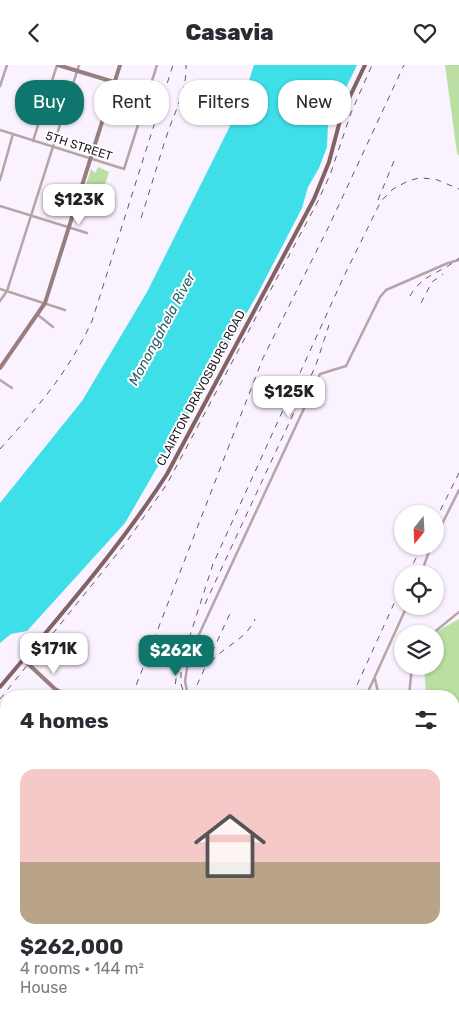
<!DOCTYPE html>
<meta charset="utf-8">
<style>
body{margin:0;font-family:Rubik,sans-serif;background:#f7f7f7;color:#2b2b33;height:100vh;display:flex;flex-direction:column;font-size:19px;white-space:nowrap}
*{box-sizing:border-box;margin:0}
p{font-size:16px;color:#7c7c81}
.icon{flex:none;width:28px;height:28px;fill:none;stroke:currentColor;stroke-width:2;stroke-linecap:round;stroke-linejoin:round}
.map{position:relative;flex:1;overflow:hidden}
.sheet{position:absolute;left:0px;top:625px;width:460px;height:336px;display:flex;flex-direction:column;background:#fff;border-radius:20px 20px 0 0;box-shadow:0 1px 4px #0004}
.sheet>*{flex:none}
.top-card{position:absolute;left:15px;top:15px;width:430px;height:45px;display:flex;gap:10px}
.needle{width:32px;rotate:198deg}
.buttons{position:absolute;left:394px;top:440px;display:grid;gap:10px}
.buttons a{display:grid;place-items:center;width:50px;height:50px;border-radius:50%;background:#fff;box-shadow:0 1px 4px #0004;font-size:25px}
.price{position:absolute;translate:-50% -42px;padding:0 11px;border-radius:10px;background:#fff;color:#222;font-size:16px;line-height:32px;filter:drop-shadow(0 1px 2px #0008)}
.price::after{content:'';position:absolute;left:50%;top:30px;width:15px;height:11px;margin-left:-8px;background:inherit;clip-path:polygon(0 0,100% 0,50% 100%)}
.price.on{background:#0f766e;color:#fff}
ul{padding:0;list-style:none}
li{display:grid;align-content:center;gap:10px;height:265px;padding:0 20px}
li span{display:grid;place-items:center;height:155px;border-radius:15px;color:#555}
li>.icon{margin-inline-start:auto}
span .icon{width:90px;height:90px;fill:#fffc;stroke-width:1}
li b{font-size:21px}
h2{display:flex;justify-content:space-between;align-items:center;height:60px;padding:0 20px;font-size:21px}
.tag{padding:0 18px;border-radius:20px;background:#fff;box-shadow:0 1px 4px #0004;font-size:18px;line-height:45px}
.tag.on{background:#0f766e;color:#fff}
header{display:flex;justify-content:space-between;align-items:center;height:65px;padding:0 20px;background:#fff;font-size:22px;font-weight:800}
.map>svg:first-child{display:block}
</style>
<header><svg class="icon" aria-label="back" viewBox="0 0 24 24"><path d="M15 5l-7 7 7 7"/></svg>Casavia<svg class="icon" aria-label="heart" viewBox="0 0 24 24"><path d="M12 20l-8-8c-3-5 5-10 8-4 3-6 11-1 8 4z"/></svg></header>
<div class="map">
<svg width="459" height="961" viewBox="0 0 459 961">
<rect width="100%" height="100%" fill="#faf2ff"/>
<path fill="#bbdfa2" d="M445 0H459V91L457 88Z
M98 102 109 107 101 132 89 147 78 145 91 104 95 108Z
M459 554V670L454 664V631H426L424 601H435V569H432Z
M459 711V791L454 787V718Z"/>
<path fill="#3fdfe9" d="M254 0H357L328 60 327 82 319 103 308 122 302 143 257 230 125 458 27 566 11 569 0 578V438L82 336 147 227 242 37Z"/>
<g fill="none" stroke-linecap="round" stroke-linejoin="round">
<path stroke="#b7a5a5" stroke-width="2.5" d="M114 17 148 29
M0 21 7 0
M0 65 124 104 157 0
M33 76 57 0
M0 115 13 69
M0 141 87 168
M0 224 65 245
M0 236 7 226 79 0
M38 250 53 262
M0 315 12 323
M435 473 459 425
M421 509 431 481
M432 569 459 547
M375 614 378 627 381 631
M188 631 185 616 189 591 320 309 346 301 380 232 386 225 448 198 459 195
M366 631 407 541
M409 631 412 601
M454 666 459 669
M6 685C0 694 0 701 6 709
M0 754 6 772
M454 903 459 904
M252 955 257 960
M393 961 394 955
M427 961 428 955"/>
<path stroke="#987e7f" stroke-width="4" d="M58 0 114 17
M0 303 45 238 120 0
M23 594 55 624 68 631
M454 819H459"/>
<path stroke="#826364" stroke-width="4" d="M0 622C58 553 118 485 167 409L314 134 329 97 342 48 365 0"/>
<path stroke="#615965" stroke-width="1" stroke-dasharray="6 6" stroke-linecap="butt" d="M378 135 394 96
M141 153C151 123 159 93 169 64 177 42 187 23 186 0
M410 231C422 209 442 208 459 193
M421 238 432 217 443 209
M0 384C37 343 68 308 92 256L173 0
M435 456 459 408
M408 509 422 481
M205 539 316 300 329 260
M211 597C225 580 245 576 255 554
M181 607V619L185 631
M132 631 263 293 330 159 404 0
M174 631 176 614 213 499 345 209 381 136 393 124 408 116 419 113 435 114 459 124
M192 631 232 544
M352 631 402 521
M0 634 125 479 167 419 317 138 330 110 351 48 372 0
M5 961 8 955
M17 961 22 955
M29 961 35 955
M39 961 46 955"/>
</g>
<g text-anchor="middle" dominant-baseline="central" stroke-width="4" stroke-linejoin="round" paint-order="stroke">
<g font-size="12" fill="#221b26" stroke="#fff">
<text transform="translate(79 81) rotate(18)">5TH STREET</text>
<text transform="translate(201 323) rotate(-62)">CLAIRTON DRAVOSBURG ROAD</text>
</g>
<g font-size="14" font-style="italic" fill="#236266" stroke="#fff">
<text transform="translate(162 264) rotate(-62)">Monongahela River</text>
</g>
</g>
</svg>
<div class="buttons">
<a><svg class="needle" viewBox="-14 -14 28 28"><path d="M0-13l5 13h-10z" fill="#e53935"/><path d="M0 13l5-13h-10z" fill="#7c7c81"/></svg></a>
<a><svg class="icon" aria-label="locate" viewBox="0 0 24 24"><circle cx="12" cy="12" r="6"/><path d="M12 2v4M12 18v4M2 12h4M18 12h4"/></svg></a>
<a><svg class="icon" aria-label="layers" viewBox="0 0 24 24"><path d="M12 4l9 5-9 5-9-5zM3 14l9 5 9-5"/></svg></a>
</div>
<b class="price" style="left:79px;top:161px">$123K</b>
<b class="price" style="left:289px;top:353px">$125K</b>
<b class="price" style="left:54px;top:610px">$171K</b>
<b class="price on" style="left:176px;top:612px">$262K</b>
<div class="top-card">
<a class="tag on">Buy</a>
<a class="tag">Rent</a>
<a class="tag">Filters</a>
<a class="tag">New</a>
</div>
<section class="sheet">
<h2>4 homes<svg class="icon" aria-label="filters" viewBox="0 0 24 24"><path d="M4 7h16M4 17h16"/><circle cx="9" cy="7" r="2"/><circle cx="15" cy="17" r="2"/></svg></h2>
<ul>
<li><span style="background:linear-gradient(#f6c9c9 60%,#b9a48a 0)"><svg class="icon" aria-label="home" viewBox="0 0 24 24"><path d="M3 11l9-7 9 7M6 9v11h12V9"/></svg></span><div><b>$262,000</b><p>4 rooms · 144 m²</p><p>House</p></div></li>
</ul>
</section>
</div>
